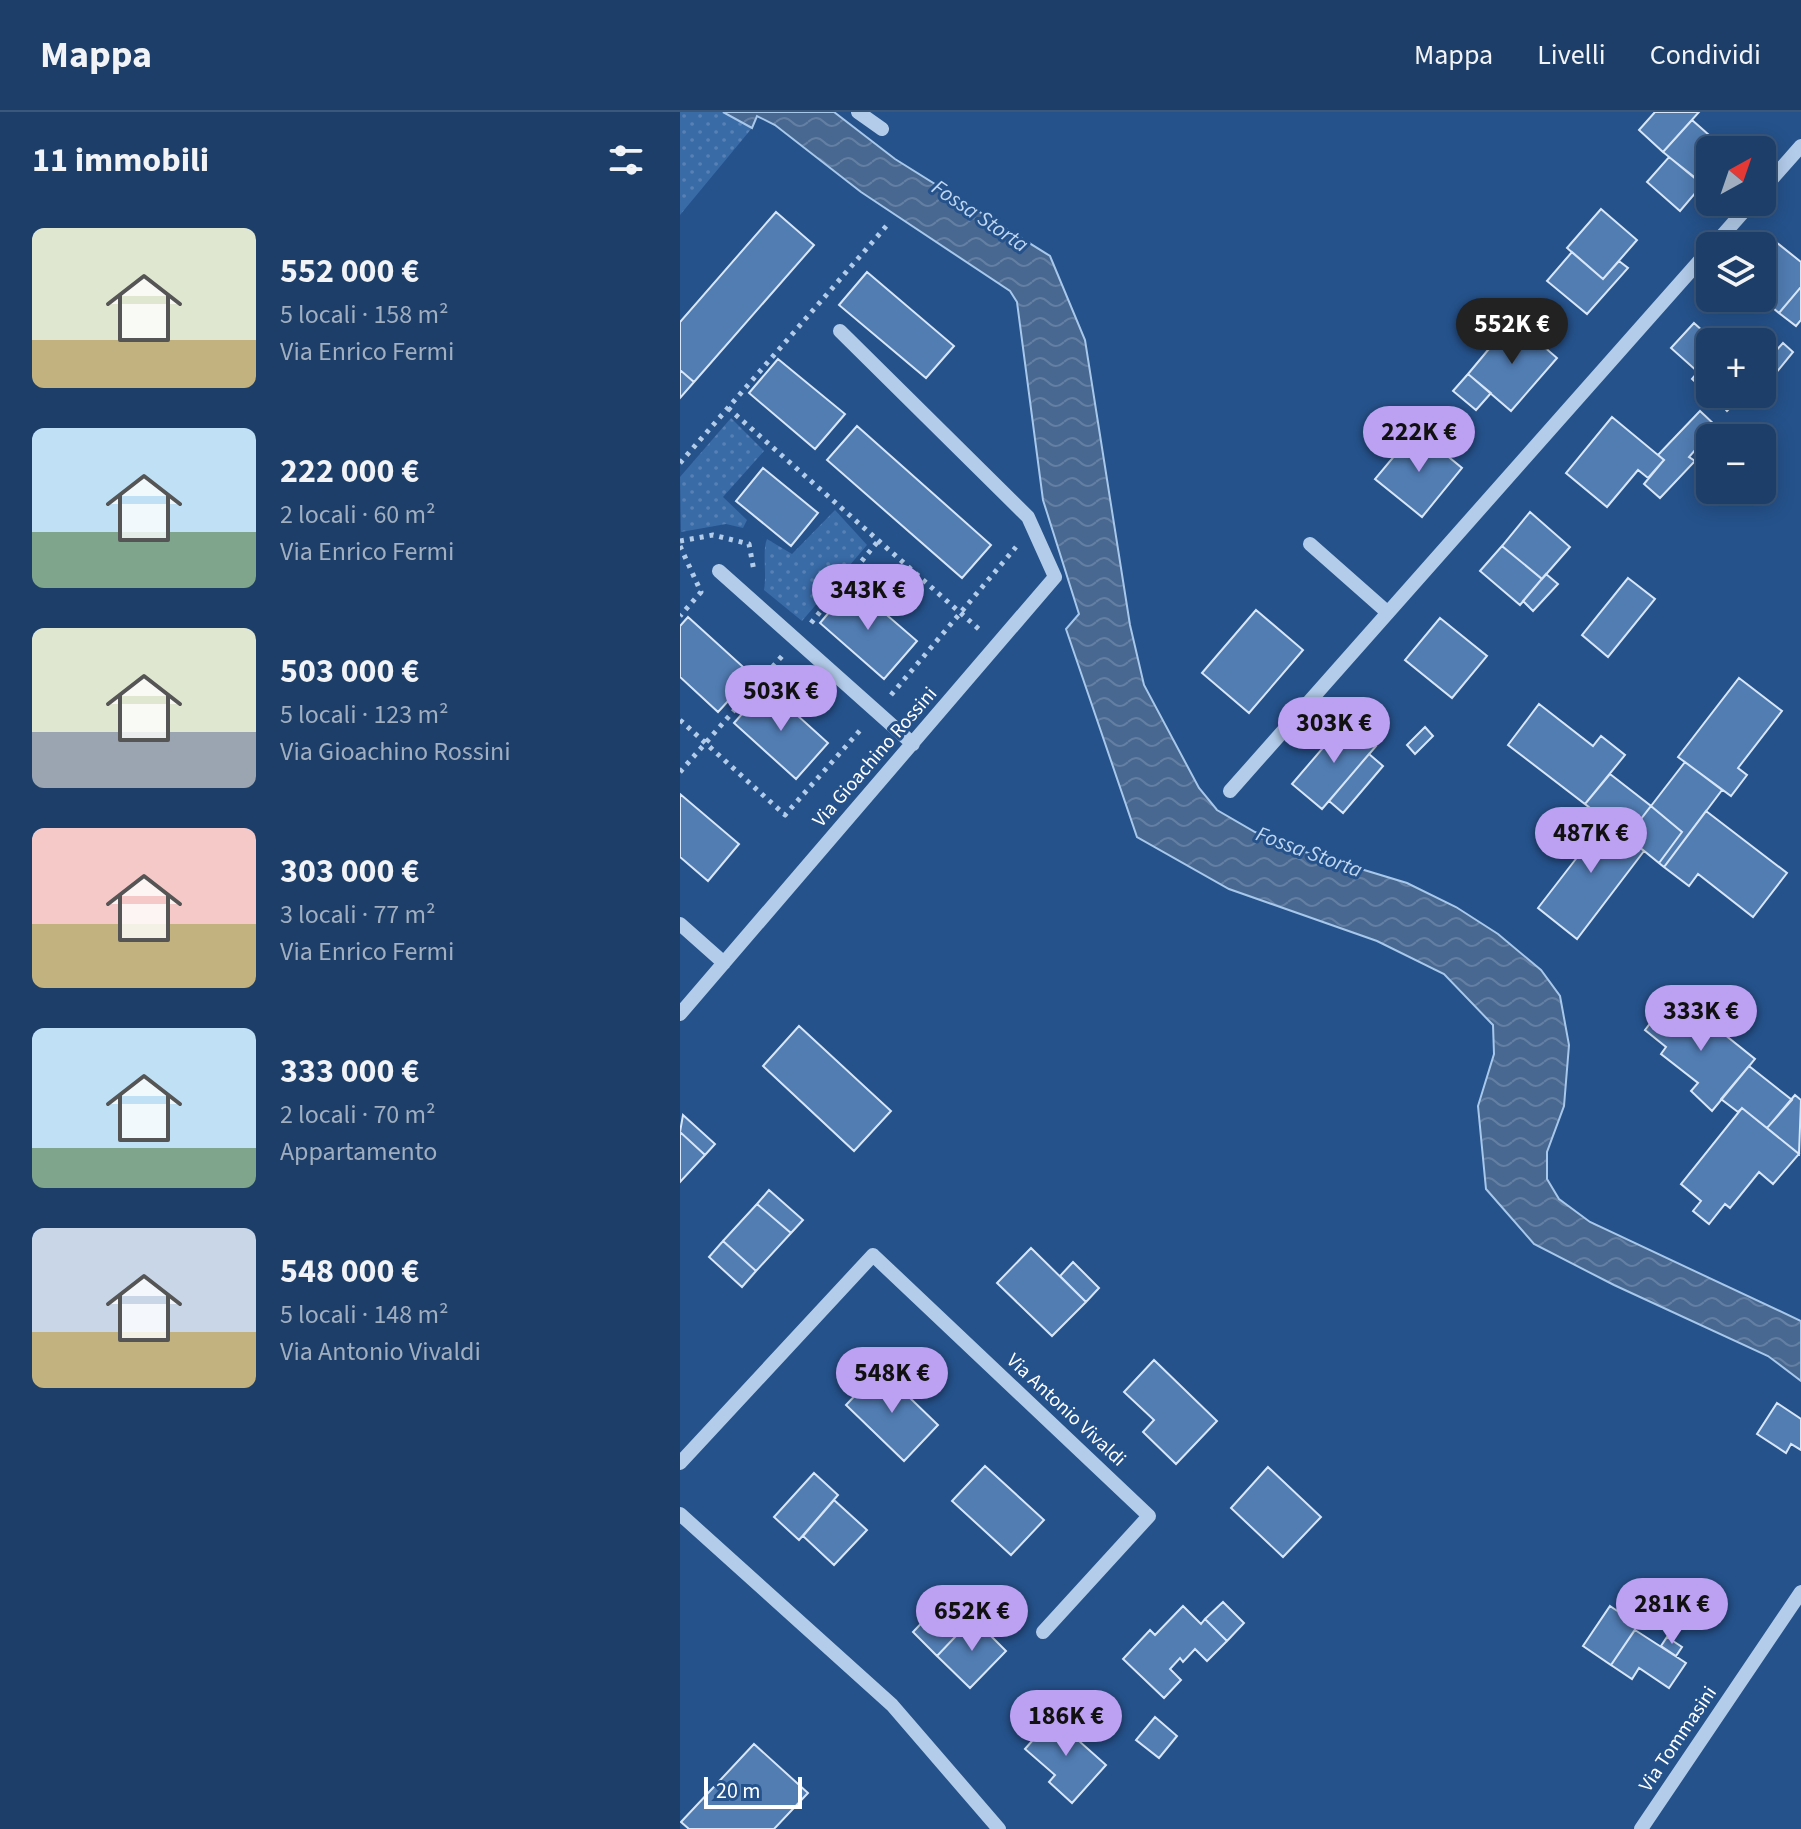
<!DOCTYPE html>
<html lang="it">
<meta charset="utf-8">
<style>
body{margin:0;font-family:"Source Sans 3",sans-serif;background:#25456e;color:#f1f3f6;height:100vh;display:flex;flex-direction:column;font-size:30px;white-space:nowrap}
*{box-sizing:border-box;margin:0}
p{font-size:26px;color:#a0aec0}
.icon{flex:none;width:44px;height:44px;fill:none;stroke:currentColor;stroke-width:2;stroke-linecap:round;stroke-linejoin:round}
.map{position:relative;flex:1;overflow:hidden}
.sheet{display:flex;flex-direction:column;background:#1c3e68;width:680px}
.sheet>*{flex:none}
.needle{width:52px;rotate:40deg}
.tools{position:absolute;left:1016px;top:24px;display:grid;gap:16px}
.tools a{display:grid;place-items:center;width:80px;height:80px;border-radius:12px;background:#1c3e68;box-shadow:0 4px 20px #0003,0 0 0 2px #3a577c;font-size:40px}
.scale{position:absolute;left:24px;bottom:20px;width:98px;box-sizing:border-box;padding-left:8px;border:4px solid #fff;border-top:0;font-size:22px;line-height:28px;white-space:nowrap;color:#fff;-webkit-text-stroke:6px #25528b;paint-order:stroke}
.price{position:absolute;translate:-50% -68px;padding:0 18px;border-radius:28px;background:#bca0f2;color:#111;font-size:26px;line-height:52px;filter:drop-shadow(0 2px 4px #0008)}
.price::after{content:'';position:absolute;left:50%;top:48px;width:24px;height:18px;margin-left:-12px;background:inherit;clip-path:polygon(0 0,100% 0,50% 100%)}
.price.selected{background:#222;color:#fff}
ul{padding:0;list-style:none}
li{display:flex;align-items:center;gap:24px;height:200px;padding:0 32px}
li span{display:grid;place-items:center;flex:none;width:224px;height:160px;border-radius:12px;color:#555}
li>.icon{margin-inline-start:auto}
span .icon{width:96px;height:96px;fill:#fffc;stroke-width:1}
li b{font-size:34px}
h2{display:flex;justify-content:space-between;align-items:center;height:96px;padding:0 32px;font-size:34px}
header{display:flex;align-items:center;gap:48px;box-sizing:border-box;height:112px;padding:0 40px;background:#1c3e68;border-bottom:2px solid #3a577c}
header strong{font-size:38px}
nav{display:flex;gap:44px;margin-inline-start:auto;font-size:28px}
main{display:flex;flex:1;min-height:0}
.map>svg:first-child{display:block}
</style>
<header>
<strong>Mappa</strong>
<nav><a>Mappa</a><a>Livelli</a><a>Condividi</a></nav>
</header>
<main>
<section class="sheet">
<h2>11 immobili<svg class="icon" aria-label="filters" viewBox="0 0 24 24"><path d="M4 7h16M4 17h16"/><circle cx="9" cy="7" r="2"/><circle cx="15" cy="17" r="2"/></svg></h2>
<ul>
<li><span style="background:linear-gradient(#dfe7d0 70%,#c2b280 0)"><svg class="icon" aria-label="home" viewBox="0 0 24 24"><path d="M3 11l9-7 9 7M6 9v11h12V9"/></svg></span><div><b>552 000 €</b><p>5 locali · 158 m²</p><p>Via Enrico Fermi</p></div></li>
<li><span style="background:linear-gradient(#bfe0f5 65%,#7fa58c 0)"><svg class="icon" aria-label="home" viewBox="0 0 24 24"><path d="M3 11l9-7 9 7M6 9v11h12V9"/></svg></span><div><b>222 000 €</b><p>2 locali · 60 m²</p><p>Via Enrico Fermi</p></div></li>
<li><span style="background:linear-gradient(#dfe7d0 65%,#9aa5b1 0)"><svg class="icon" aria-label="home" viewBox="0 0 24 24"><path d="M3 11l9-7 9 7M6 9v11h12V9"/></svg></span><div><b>503 000 €</b><p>5 locali · 123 m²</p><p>Via Gioachino Rossini</p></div></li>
<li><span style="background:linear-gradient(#f6c9c9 60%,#c2b280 0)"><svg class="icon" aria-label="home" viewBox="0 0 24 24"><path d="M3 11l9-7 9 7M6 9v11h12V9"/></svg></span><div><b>303 000 €</b><p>3 locali · 77 m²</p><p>Via Enrico Fermi</p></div></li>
<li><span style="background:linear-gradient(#bfe0f5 75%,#7fa58c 0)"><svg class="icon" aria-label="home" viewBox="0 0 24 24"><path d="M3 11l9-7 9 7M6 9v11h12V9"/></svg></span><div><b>333 000 €</b><p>2 locali · 70 m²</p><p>Appartamento</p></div></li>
<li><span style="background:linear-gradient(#c9d6e8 65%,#c2b280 0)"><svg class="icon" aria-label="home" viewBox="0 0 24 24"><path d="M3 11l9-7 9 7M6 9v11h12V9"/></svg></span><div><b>548 000 €</b><p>5 locali · 148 m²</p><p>Via Antonio Vivaldi</p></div></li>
</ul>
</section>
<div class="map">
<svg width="1121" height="1717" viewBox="0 0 1121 1717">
<defs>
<pattern id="park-dots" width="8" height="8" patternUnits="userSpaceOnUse" patternTransform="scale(2)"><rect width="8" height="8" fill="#396ba7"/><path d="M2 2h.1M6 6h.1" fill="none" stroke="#5781b4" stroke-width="1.8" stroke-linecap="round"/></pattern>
<pattern id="water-waves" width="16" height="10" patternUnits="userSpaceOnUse" patternTransform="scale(2)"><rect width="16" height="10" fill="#486891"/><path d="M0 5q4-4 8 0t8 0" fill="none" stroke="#637fa2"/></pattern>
</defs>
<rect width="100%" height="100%" fill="#25528b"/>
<path fill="url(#park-dots)" d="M0 0H43L72 16 0 103Z
M51 306 84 339 43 385 67 408 63 416 46 412 1 420 0 365Z
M155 398 187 433 122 509 84 478C87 462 82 438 87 427L112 442Z"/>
<path fill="url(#water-waves)" stroke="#a7c7eb" stroke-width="2" d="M43 0H154L215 47 370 144 405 228 450 513 464 573 519 676 537 698 575 720 628 741 727 771 776 795 818 822 861 858 880 884 889 933 884 994 867 1040V1067L879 1087 910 1110 1121 1209V1269L1088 1244 934 1173 854 1132 806 1077 798 994 814 942 813 913 764 862 697 829 549 777 457 725 386 517 399 502 363 388 337 190 330 179 181 80 95 13 77 4 72 16Z"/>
<path fill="#517db3" stroke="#d7e6f8" stroke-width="2" d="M975 0H1019L983 40 959 18Z
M1012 8 1046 38H1030L1029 78 983 40Z
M989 45 1023 72 1000 99 967 70Z
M921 97 957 128 923 167 887 136Z
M96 100 134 133 14 270 0 258V210Z
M1091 126 1121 150V175L1099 201 1081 186 1082 137Z
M892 140 923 167 939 149 948 156 907 202 867 169Z
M187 160 274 234 246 266 159 193Z
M1121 175V208L1116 214 1099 201Z
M833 208 877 246 831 299 788 262Z
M1014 211 1035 230H1030V283L1012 267 1018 260 991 236Z
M1103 231 1113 240 1087 272 1082 267V238L1086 234 1094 241Z
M98 247 165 302 135 337 69 281Z
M0 258 14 270 0 286Z
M788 262 811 281 796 298 773 279Z
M1032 282H1063L1047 299Z
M1020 299 1036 314 1009 345 1015 349 980 386 964 372 984 348 978 343Z
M932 305 984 348 968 366 958 358 927 395 886 361Z
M177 314 311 433 282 466 147 348Z
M736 318 782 356 742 405 695 367Z
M83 356 138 401 111 434 56 389Z
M850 400 890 435 862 467 822 434Z
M822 434 862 467 840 493 800 459Z
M866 462 878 472 853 499 843 489Z
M948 466 975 487 928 545 902 523Z
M172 473 237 529 204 567 140 511Z
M576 498 623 538 569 601 522 561Z
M8 505 72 563 38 600 0 565V514Z
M760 506 807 544 772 586 725 548Z
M1059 566 1102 599 1058 656 1067 663 1051 684 998 645Z
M86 575 148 631 116 667 54 611Z
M859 592 913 634 921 624 945 643 905 692 828 633Z
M666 609 696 634 642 697 612 672Z
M745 615 753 624 735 642 727 633Z
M689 642 703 654 663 701 649 689Z
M1005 650 1042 678 984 755 979 751 1002 720 971 694Z
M930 662 971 694 947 725 905 692Z
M0 682 59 732 28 769 0 745Z
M971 694 1002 720 979 751 947 725Z
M912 698 964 739 897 827 858 796 902 739 889 728Z
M1026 699 1107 761 1073 805 1018 762 1009 774 984 755Z
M1004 890 1075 947 1032 999 1011 979 1018 971 981 942 986 935 965 918 981 897 992 905Z
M119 914 211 999 174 1039 83 954Z
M1069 954 1112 988 1087 1016 1062 996 1058 1000 1041 987Z
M1115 983 1121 988 1119 1042 1087 1016Z
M1062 996 1119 1042 1093 1072 1079 1060 1050 1096 1045 1092 1029 1112 1013 1099 1021 1089 1001 1072Z
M3 1003 35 1032 25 1043 0 1020Z
M0 1020 25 1043 0 1070Z
M89 1078 123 1108 111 1121 77 1092Z
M77 1092 111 1121 76 1159 43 1129Z
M43 1129 76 1159 62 1175 29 1145Z
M351 1136 406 1190 372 1224 317 1171Z
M393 1150 419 1176 406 1190 380 1164Z
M474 1248 537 1309 496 1352 463 1320 474 1308 444 1280Z
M200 1257 258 1313 224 1349 166 1293Z
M1097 1291 1121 1307V1338L1111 1332 1106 1341 1077 1322Z
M305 1354 364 1408 331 1443 272 1389Z
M588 1355 641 1405 603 1445 551 1396Z
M134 1361 158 1383 119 1428 94 1405Z
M154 1388 187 1418 154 1453 123 1424Z
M269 1482 293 1506 257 1544 233 1520Z
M543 1490 564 1511 547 1529 525 1507Z
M503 1494 521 1512 525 1507 547 1529 527 1549 515 1537 503 1550 500 1546 490 1557 501 1568 484 1586 443 1547 470 1518 475 1523Z
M930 1494 958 1513 931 1553 903 1534Z
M293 1506 326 1539 290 1576 257 1544Z
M955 1518 1006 1551 989 1576 959 1556 952 1567 931 1553Z
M987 1525 1002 1535 996 1544 981 1534Z
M376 1602 403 1625 399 1629 426 1653 392 1691 369 1670 375 1663 345 1637Z
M475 1605 497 1624 479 1646 456 1628Z
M74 1632 128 1681 94 1717H9L1 1710Z"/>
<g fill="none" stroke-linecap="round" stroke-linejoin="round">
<path stroke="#b3ccea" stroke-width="5" stroke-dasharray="4 6" stroke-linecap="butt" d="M48 296 301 519
M0 351 209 111
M0 429 33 423 69 432 74 459
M0 434 21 480 0 504
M131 511 199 428
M211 583 336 435
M0 608 105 703 183 615
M0 660 103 543"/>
<path stroke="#b3ccea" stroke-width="14" d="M178 0 202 17
M1082 78 1121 34
M1033 134 1072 90
M630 432 707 500
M39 459 233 632
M550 679 1030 137
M0 812 44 851
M0 902 375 465 348 405 160 219
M0 1351 193 1143 469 1404 363 1520
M0 1402 212 1593 319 1717
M961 1717 1121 1480"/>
</g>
<g text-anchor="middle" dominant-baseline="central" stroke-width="6" stroke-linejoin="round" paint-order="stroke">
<g font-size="20" fill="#fff" stroke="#25528b">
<text transform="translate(195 645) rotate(-49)">Via Gioachino Rossini</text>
<text transform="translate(386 1298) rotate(43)">Via Antonio Vivaldi</text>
<text transform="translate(998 1627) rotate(-56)">Via Tommasini</text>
</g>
<g font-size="22" font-style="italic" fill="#bfd6f1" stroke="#25528b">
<text transform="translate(300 104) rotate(34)">Fossa Storta</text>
<text transform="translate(629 740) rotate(20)">Fossa Storta</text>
</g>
</g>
</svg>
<div class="tools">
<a><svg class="needle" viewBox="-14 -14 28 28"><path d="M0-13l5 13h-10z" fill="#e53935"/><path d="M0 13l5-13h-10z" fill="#a0aec0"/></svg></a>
<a><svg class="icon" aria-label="layers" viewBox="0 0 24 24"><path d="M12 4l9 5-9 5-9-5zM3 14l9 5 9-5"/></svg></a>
<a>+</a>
<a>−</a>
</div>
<div class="scale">20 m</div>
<b class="price selected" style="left:832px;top:254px">552K €</b>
<b class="price" style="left:739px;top:362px">222K €</b>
<b class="price" style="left:188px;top:520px">343K €</b>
<b class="price" style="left:101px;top:621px">503K €</b>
<b class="price" style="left:654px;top:653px">303K €</b>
<b class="price" style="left:911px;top:763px">487K €</b>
<b class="price" style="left:1021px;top:941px">333K €</b>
<b class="price" style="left:212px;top:1303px">548K €</b>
<b class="price" style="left:992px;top:1534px">281K €</b>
<b class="price" style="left:292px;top:1541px">652K €</b>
<b class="price" style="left:386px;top:1646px">186K €</b>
</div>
</main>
